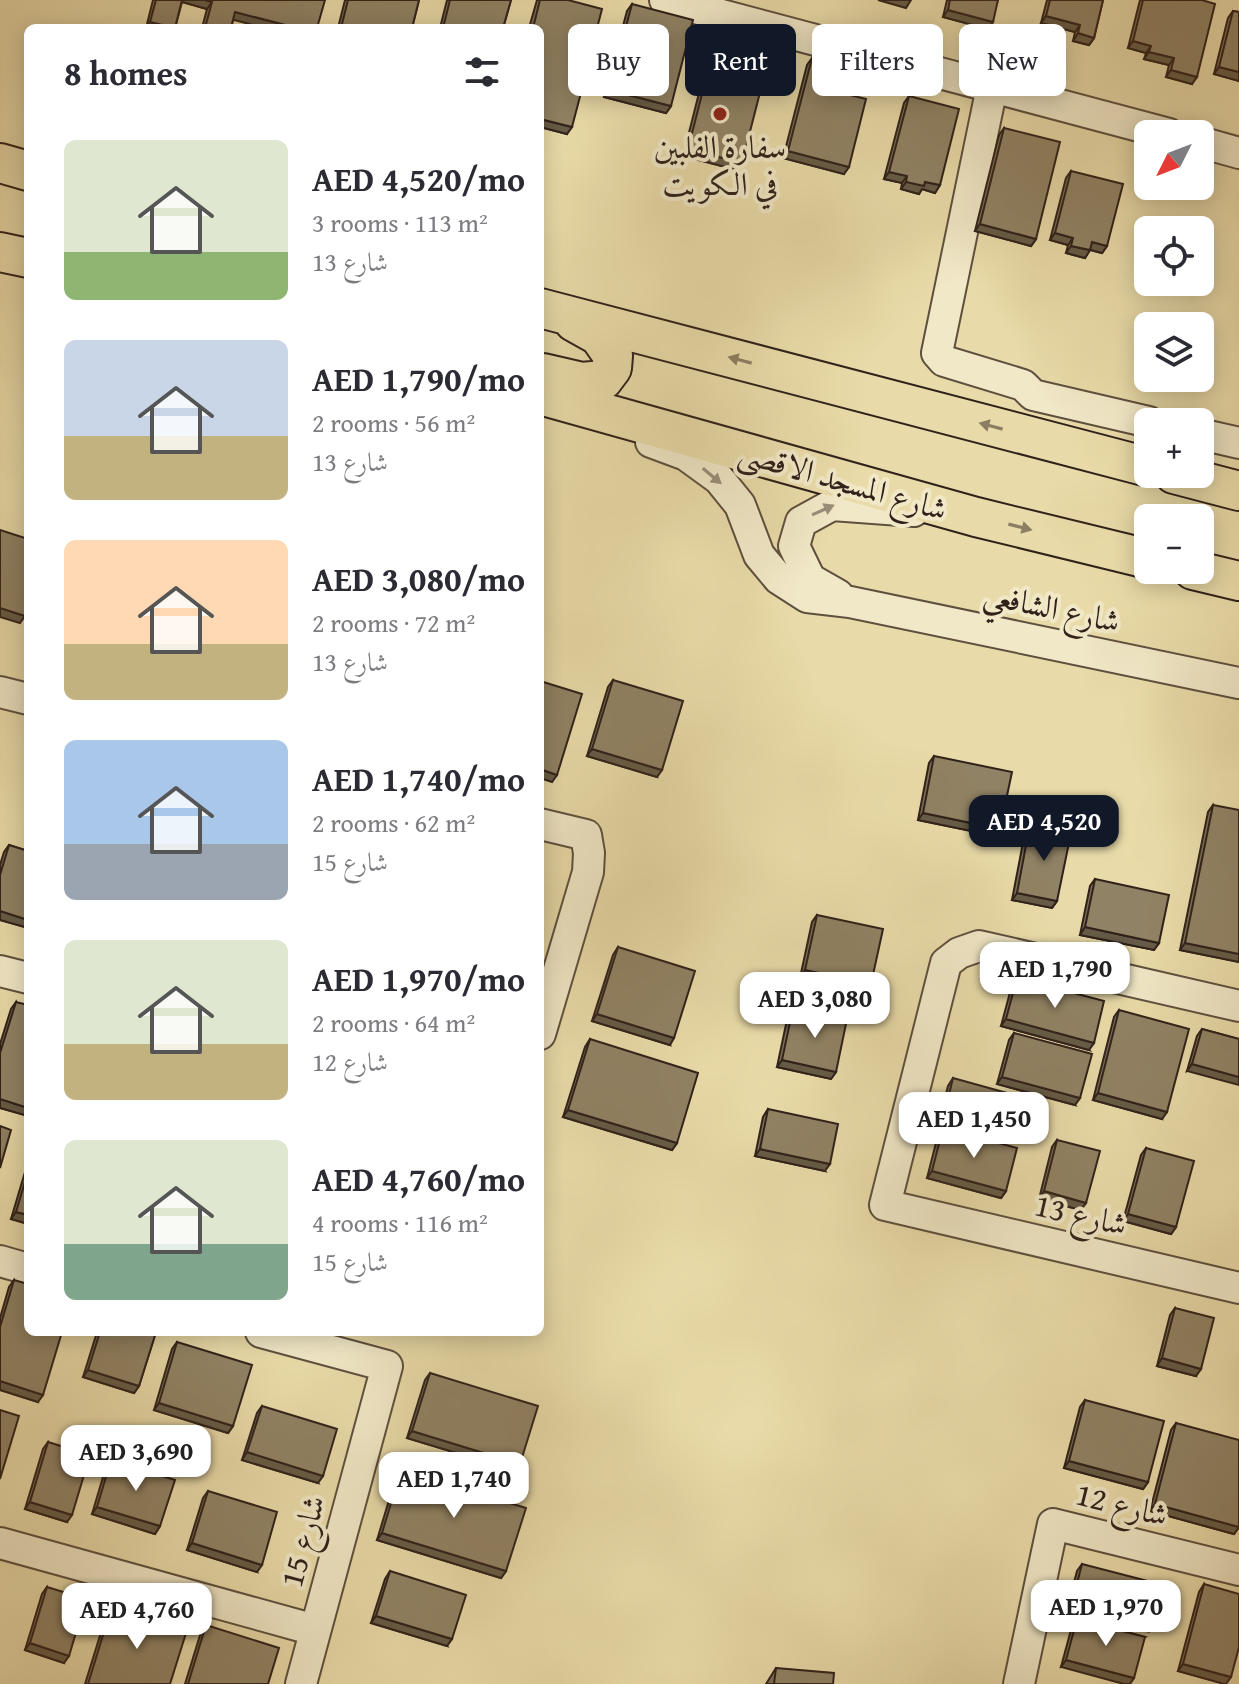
<!DOCTYPE html>
<meta charset="utf-8">
<style>
body{margin:0;font-family:"Gentium Book Plus",Amiri,serif;background:#f7f7f7;color:#2b2b33;height:100vh;display:flex;flex-direction:column;font-size:30px;white-space:nowrap}
*{box-sizing:border-box;margin:0}
p{font-size:26px;color:#7c7c81}
.icon{flex:none;width:44px;height:44px;fill:none;stroke:currentColor;stroke-width:2;stroke-linecap:round;stroke-linejoin:round}
.map{position:relative;flex:1;overflow:hidden}
.drawer{position:absolute;left:24px;top:24px;width:520px;height:1312px;display:flex;flex-direction:column;background:#fff;border-radius:12px;box-shadow:0 4px 20px #0003}
.drawer>*{flex:none}
.guide{position:absolute;left:568px;top:24px;width:550px;height:72px;display:flex;gap:16px}
.needle{width:52px;rotate:228deg}
.fabs{position:absolute;left:1134px;top:120px;display:grid;gap:16px}
.fabs a{display:grid;place-items:center;width:80px;height:80px;border-radius:12px;background:#fff;box-shadow:0 4px 20px #0003;font-size:40px}
.price{position:absolute;translate:-50% -68px;padding:0 18px;border-radius:16px;background:#fff;color:#222;font-size:26px;line-height:52px;filter:drop-shadow(0 2px 4px #0008)}
.price::after{content:'';position:absolute;left:50%;top:48px;width:24px;height:18px;margin-left:-12px;background:inherit;clip-path:polygon(0 0,100% 0,50% 100%)}
.price.on{background:#111827;color:#fff}
ul{padding:0;list-style:none}
li{display:flex;align-items:center;gap:24px;height:200px;padding:0 40px}
li span{display:grid;place-items:center;flex:none;width:224px;height:160px;border-radius:12px;color:#555}
li>.icon{margin-inline-start:auto}
span .icon{width:96px;height:96px;fill:#fffc;stroke-width:1}
li b{font-size:34px}
h2{display:flex;justify-content:space-between;align-items:center;height:96px;padding:0 40px;font-size:34px}
.chip{padding:0 28px;border-radius:12px;background:#fff;box-shadow:0 4px 20px #0003;font-size:28px;line-height:72px}
.chip.on{background:#111827;color:#fff}
.map>svg:first-child{display:block}
</style>
<div class="map">
<svg width="1239" height="1684" viewBox="0 0 1239 1684">
<rect width="100%" height="100%" fill="#e9dba9"/>
<filter id="stains"><feTurbulence type="fractalNoise" baseFrequency=".0025" numOctaves="4"/><feColorMatrix values="0 0 0 0 .2 0 0 0 0 .09 0 0 0 0 .02 0 0 0 .5 -.17"/></filter>
<radialGradient id="worn" r=".72"><stop offset=".6" stop-color="#630" stop-opacity="0"/><stop offset="1" stop-color="#630" stop-opacity=".3"/></radialGradient>
<g fill="none" stroke-linecap="round" stroke-linejoin="round">
<defs>
<path id="minor" d="M665 0 1169 134
M992 87 937 353 944 361 1023 385 1033 395 1149 422
M1200 142 1239 153
M1200 434 1239 443
M651 442 686 455 719 479 740 505 759 555 779 579 807 597 850 602 1239 683
M838 595 810 579 794 546 801 522 832 505 914 511
M0 692 28 699
M540 824 586 835 589 853 588 872 540 1034
M0 971 28 978
M1239 1006 979 946 959 953 946 963 885 1205 1239 1288
M0 1261 28 1269
M261 1332 387 1366 301 1684
M0 1543 315 1630
M1019 1684 1053 1524 1239 1570"/>
<path id="major" d="M0 163 28 171
M0 252 28 258
M540 308 1148 467
M543 373 582 382 603 380 612 368 613 356 599 336 574 322
M540 395 976 517 1148 559
M1174 474 1239 491
M1193 570 1239 581"/>
</defs>
<use href="#minor" stroke="#5e503e" stroke-width="34"/>
<use href="#major" stroke="#30211a" stroke-width="42"/>
<use href="#minor" stroke="#f1e8c7" stroke-width="30"/>
<use href="#major" stroke="#e9dba9" stroke-width="38"/>
</g>
<path fill="#7c7056" stroke="#30211a" stroke-width="2" d="M153 0H325L233 20 231 28H202L207 9 182 2 175 28H146Z
M345 0H419L412 28H338Z
M447 0H511L503 28H440Z
M537 0H568L585 62 578 60 567 134 540 127V28H529Z
M947 0H998L988 29 943 17Z
M1047 0H1103L1094 38 1089 45 1073 41 1075 32 1041 23Z
M1140 0H1202L1192 84 1166 77 1169 65 1144 59 1146 53 1128 48Z
M632 4 671 106 666 113 604 97 627 11Z
M1233 11 1239 12V81L1214 74 1228 18Z
M716 39 737 170 683 156 711 46Z
M812 58 850 95 844 174 783 158 807 65Z
M909 96 940 185 935 193 922 189 919 194 901 189 902 183 884 179 904 103Z
M1004 128 1036 239 1031 246 975 231 999 135Z
M1071 171 1107 246 1102 253 1090 250 1085 258 1066 253 1068 245 1050 240 1066 178Z
M613 680 657 777 587 756 608 687Z
M934 756 1000 829 995 836 918 820 929 763Z
M1213 805 1239 962 1180 950 1208 812Z
M1030 824 1057 901 1052 908 1012 900 1025 832Z
M9 845 28 851V928L0 920V865L4 852Z
M1095 879 1159 943 1154 950 1080 935 1090 886Z
M817 915 871 984 866 991 800 978 812 922Z
M618 947 670 1045 592 1021 613 955Z
M1017 978 1089 1050 1001 1026 1012 985Z
M16 1002 28 1116 0 1108V1044L11 1009Z
M793 1008 836 1072 831 1079 777 1067 788 1015Z
M1119 1010 1162 1119 1093 1100 1114 1017Z
M1202 1029 1239 1039 1187 1071 1197 1036Z
M1014 1033 1075 1105 997 1084 1009 1040Z
M590 1039 677 1143 672 1150 563 1117 585 1047Z
M953 1078 1008 1132 1003 1139 939 1122 948 1086Z
M768 1109 825 1171 755 1156 763 1117Z
M943 1128 1006 1191 1001 1198 927 1178 938 1135Z
M1057 1140 1081 1210 1039 1199 1052 1147Z
M1146 1148 1176 1227 1171 1234 1123 1221 1141 1155Z
M28 1162V1224L11 1219Z
M14 1280 38 1402 0 1390V1318L9 1287Z
M1175 1308 1196 1376 1157 1366 1170 1315Z
M97 1332H156L139 1386 134 1393 83 1377Z
M177 1342 233 1426 228 1433 154 1410 172 1349Z
M430 1373 516 1471 407 1438 425 1380Z
M1085 1400 1148 1482 1143 1489 1064 1468 1080 1407Z
M262 1406 318 1483 242 1460 257 1413Z
M1176 1423 1239 1527 1234 1534 1150 1511 1171 1430Z
M48 1442 67 1522 25 1509 43 1449Z
M111 1460 160 1526 155 1534 92 1514 106 1467Z
M401 1470 506 1571 501 1578 377 1540 396 1477Z
M208 1491 257 1572 187 1550 203 1498Z
M1082 1564 1147 1631 1067 1610 1077 1571Z
M390 1571 447 1646 371 1623 385 1579Z
M1204 1584 1226 1684 1178 1671 1199 1592Z
M47 1587 64 1663 25 1650 42 1594Z
M112 1606 170 1684H85L107 1613Z
M1077 1619 1145 1637 1061 1667 1072 1626Z
M206 1625 268 1684H185L201 1632Z
M776 1668 833 1684H766Z"/>
<path fill="#655b46" stroke="#30211a" stroke-width="2" d="M180 0H205L212 2 207 9 179 1Z
M878 0H911L906 8Z
M948 10 993 22 988 29 943 17Z
M235 12 297 28H265L230 19Z
M1046 16 1080 25 1075 32 1041 23Z
M150 22 171 28H146Z
M1078 33 1094 38 1089 45 1073 41Z
M1133 41 1151 46 1146 53 1128 48Z
M580 52 590 55 585 62 575 59Z
M1149 52 1174 58 1169 65 1144 59Z
M1219 67 1239 72V81L1214 74Z
M1171 70 1197 77 1192 84 1166 77Z
M609 90 671 106 666 113 604 97Z
M540 119 572 127 567 134 540 127Z
M688 149 742 163 737 170 683 156Z
M788 151 849 167 844 174 783 158Z
M889 172 907 176 902 183 884 179Z
M906 182H925L940 185 935 193 922 189 919 194 901 189Z
M980 224 1036 239 1031 246 975 231Z
M1055 233 1073 238 1068 245 1050 240Z
M1092 242 1107 246 1102 253 1087 249Z
M1071 246 1090 250 1085 258 1066 253Z
M0 608 25 616 20 623 0 617Z
M592 749 662 770 657 777 587 756Z
M540 769 557 775 552 782 540 778Z
M923 813 1000 829 995 836 918 820Z
M1017 893 1057 901 1052 908 1012 900Z
M0 911 28 920V928L0 920Z
M1085 927 1159 943 1154 950 1080 935Z
M1185 943 1239 954V962L1180 950Z
M805 970 871 984 866 991 800 978Z
M597 1014 674 1038 670 1045 592 1021Z
M1006 1019 1094 1043 1089 1050 1001 1026Z
M782 1060 836 1072 831 1079 777 1067Z
M1192 1064 1239 1077V1085L1187 1071Z
M1002 1077 1080 1098 1075 1105 997 1084Z
M1098 1093 1167 1112 1162 1119 1093 1100Z
M0 1099 28 1108V1116L0 1108Z
M568 1110 677 1143 672 1150 563 1117Z
M944 1115 1008 1132 1003 1139 939 1122Z
M760 1149 830 1164 825 1171 755 1156Z
M932 1171 1006 1191 1001 1198 927 1178Z
M1044 1191 1086 1203 1081 1210 1039 1199Z
M16 1212 28 1215V1224L11 1219Z
M1128 1214 1176 1227 1171 1234 1123 1221Z
M1162 1358 1201 1369 1196 1376 1157 1366Z
M88 1370 139 1386 134 1393 83 1377Z
M0 1381 43 1395 38 1402 0 1390Z
M159 1403 233 1426 228 1433 154 1410Z
M412 1431 520 1464 516 1471 407 1438Z
M247 1452 323 1476 318 1483 242 1460Z
M1069 1461 1148 1482 1143 1489 1064 1468Z
M30 1502 72 1515 67 1522 25 1509Z
M1155 1504 1239 1527 1234 1534 1150 1511Z
M97 1507 160 1526 155 1534 92 1514Z
M382 1533 506 1571 501 1578 377 1540Z
M192 1543 262 1565 257 1572 187 1550Z
M1072 1603 1152 1624 1147 1631 1067 1610Z
M376 1616 452 1639 447 1646 371 1623Z
M30 1643 69 1656 64 1663 25 1650Z
M1066 1660 1134 1678 1130 1684H1124L1061 1667Z
M1183 1664 1231 1677 1226 1684H1224L1178 1671Z"/>
<path fill="#908264" stroke="#30211a" stroke-width="2" d="M156 0H182L175 28 150 22Z
M205 0H325L317 28H297L235 12 231 28H205L212 2Z
M348 0H419L412 28H341Z
M450 0H511L503 28H443Z
M540 0H568L602 9 590 55 580 52 578 63 588 66 572 127 540 119 541 62 540 61V28H533Z
M950 0H998L993 22 948 10Z
M1050 0H1103L1094 38 1078 33 1080 25 1046 16Z
M1143 0H1202L1215 4 1197 77 1171 70 1174 58 1149 52 1151 46 1133 41Z
M632 4 693 20 671 106 609 90Z
M1233 11 1239 12V72L1219 67Z
M716 39 770 53 742 163 688 149Z
M812 58 856 70 850 95 866 99 849 167 788 151Z
M909 96 959 109 940 185 925 182 924 186 906 182 907 176 889 172Z
M1004 128 1060 142 1036 239 980 224Z
M1071 171 1123 184 1107 246 1092 242 1090 250 1071 246 1073 238 1055 233Z
M0 530 28 539V607L25 616 0 608Z
M613 680 683 701 662 770 592 749Z
M540 681 582 694 557 775 540 769Z
M934 756 1012 772 1000 829 923 813Z
M1213 805 1239 810V954L1185 943Z
M1030 824 1071 833 1057 901 1017 893Z
M9 845 28 851V920L0 911V875Z
M1095 879 1169 895 1159 943 1085 927Z
M817 915 883 929 871 984 805 970Z
M618 947 695 971 674 1038 597 1014Z
M1017 978 1104 1001 1094 1043 1006 1019Z
M16 1002 28 1005V1108L0 1099V1053Z
M793 1008 847 1019 836 1072 782 1060Z
M1119 1010 1189 1029 1167 1112 1098 1093Z
M1202 1029 1239 1039V1077L1192 1064Z
M1014 1033 1092 1054 1080 1098 1002 1077Z
M590 1039 698 1073 677 1143 568 1110Z
M953 1078 1018 1096 1008 1132 944 1115Z
M768 1109 838 1124 830 1164 760 1149Z
M0 1126 11 1130 0 1168Z
M943 1128 1017 1148 1006 1191 932 1171Z
M1057 1140 1100 1151 1086 1203 1044 1191Z
M1146 1148 1194 1161 1176 1227 1128 1214Z
M28 1172V1215L16 1212Z
M14 1280 28 1284V1332H62L43 1395 0 1381V1327Z
M1175 1308 1214 1318 1201 1369 1162 1358Z
M100 1332H156L139 1386 88 1370Z
M177 1342 252 1365 233 1426 159 1403Z
M430 1373 538 1406 520 1464 412 1431Z
M1085 1400 1164 1421 1148 1482 1069 1461Z
M262 1406 337 1429 323 1476 247 1452Z
M0 1410 19 1416 0 1479Z
M1176 1423 1239 1440V1527L1155 1504Z
M48 1442 90 1455 72 1515 30 1502Z
M111 1460 175 1480 160 1526 97 1507Z
M401 1470 526 1508 506 1571 382 1533Z
M208 1491 277 1512 262 1565 192 1543Z
M1082 1564 1163 1585 1152 1624 1072 1603Z
M390 1571 466 1595 452 1639 376 1616Z
M1204 1584 1239 1594V1647L1231 1677 1183 1664Z
M47 1587 86 1599 69 1656 30 1643Z
M112 1606 187 1630 170 1684H88Z
M1077 1619 1145 1637 1134 1678 1066 1660Z
M206 1625 279 1648 268 1684H188Z
M776 1668 834 1673 833 1684H774Z"/>
<defs><path id="oneway-solid" d="M-6-.8H1V-3.2L6.5 0L1 3.2V.8H-6Z" transform="scale(2)"/></defs>
<g fill="#8c7e62">
<use href="#oneway-solid" transform="translate(740 360) rotate(-165)"/>
<use href="#oneway-solid" transform="translate(991 426) rotate(-165)"/>
<use href="#oneway-solid" transform="translate(1020 527) rotate(14)"/>
</g>
<g fill="#9a8e79">
<use href="#oneway-solid" transform="translate(712 476) rotate(40)"/>
<use href="#oneway-solid" transform="translate(823 510) rotate(-24)"/>
</g>
<circle fill="#8f2418" stroke="#f1e8c7" stroke-width="3" cx="720" cy="114" r="8"/>
<g text-anchor="middle" dominant-baseline="central" stroke-width="8" stroke-linejoin="round" paint-order="stroke">
<g font-size="32" fill="#30211a" stroke="#f1e8c7">
<text x="720" y="146">سفارة الفلبين<tspan x="720" dy="37">في الكويت</tspan></text>
</g>
<g font-size="32" fill="#30211a" stroke="#f1e8c7">
<text transform="translate(843 480) rotate(16)">شارع المسجد الاقصى</text>
<text transform="translate(1052 607) rotate(12)">شارع الشافعي</text>
<text transform="translate(1081 1214) rotate(13)">شارع 13</text>
<text transform="translate(1122 1504) rotate(14)">شارع 12</text>
<text transform="translate(302 1541) rotate(-75)">شارع 15</text>
</g>
</g>
<rect width="100%" height="100%" filter="url(#stains)"/>
<rect width="100%" height="100%" fill="url(#worn)"/>
</svg>
<div class="fabs">
<a><svg class="needle" viewBox="-14 -14 28 28"><path d="M0-13l5 13h-10z" fill="#e53935"/><path d="M0 13l5-13h-10z" fill="#7c7c81"/></svg></a>
<a><svg class="icon" aria-label="locate" viewBox="0 0 24 24"><circle cx="12" cy="12" r="6"/><path d="M12 2v4M12 18v4M2 12h4M18 12h4"/></svg></a>
<a><svg class="icon" aria-label="layers" viewBox="0 0 24 24"><path d="M12 4l9 5-9 5-9-5zM3 14l9 5 9-5"/></svg></a>
<a>+</a>
<a>−</a>
</div>
<b class="price on" style="left:1044px;top:863px">AED 4,520</b>
<b class="price" style="left:1055px;top:1010px">AED 1,790</b>
<b class="price" style="left:815px;top:1040px">AED 3,080</b>
<b class="price" style="left:974px;top:1160px">AED 1,450</b>
<b class="price" style="left:136px;top:1493px">AED 3,690</b>
<b class="price" style="left:454px;top:1520px">AED 1,740</b>
<b class="price" style="left:1106px;top:1648px">AED 1,970</b>
<b class="price" style="left:137px;top:1651px">AED 4,760</b>
<div class="guide">
<a class="chip">Buy</a>
<a class="chip on">Rent</a>
<a class="chip">Filters</a>
<a class="chip">New</a>
</div>
<section class="drawer">
<h2>8 homes<svg class="icon" aria-label="filters" viewBox="0 0 24 24"><path d="M4 7h16M4 17h16"/><circle cx="9" cy="7" r="2"/><circle cx="15" cy="17" r="2"/></svg></h2>
<ul>
<li><span style="background:linear-gradient(#dfe7d0 70%,#8fb573 0)"><svg class="icon" aria-label="home" viewBox="0 0 24 24"><path d="M3 11l9-7 9 7M6 9v11h12V9"/></svg></span><div><b>AED 4,520/mo</b><p>3 rooms · 113 m²</p><p>شارع 13</p></div></li>
<li><span style="background:linear-gradient(#c9d6e8 60%,#c2b280 0)"><svg class="icon" aria-label="home" viewBox="0 0 24 24"><path d="M3 11l9-7 9 7M6 9v11h12V9"/></svg></span><div><b>AED 1,790/mo</b><p>2 rooms · 56 m²</p><p>شارع 13</p></div></li>
<li><span style="background:linear-gradient(#ffd9b3 65%,#c2b280 0)"><svg class="icon" aria-label="home" viewBox="0 0 24 24"><path d="M3 11l9-7 9 7M6 9v11h12V9"/></svg></span><div><b>AED 3,080/mo</b><p>2 rooms · 72 m²</p><p>شارع 13</p></div></li>
<li><span style="background:linear-gradient(#a9c7e8 65%,#9aa5b1 0)"><svg class="icon" aria-label="home" viewBox="0 0 24 24"><path d="M3 11l9-7 9 7M6 9v11h12V9"/></svg></span><div><b>AED 1,740/mo</b><p>2 rooms · 62 m²</p><p>شارع 15</p></div></li>
<li><span style="background:linear-gradient(#dfe7d0 65%,#c2b280 0)"><svg class="icon" aria-label="home" viewBox="0 0 24 24"><path d="M3 11l9-7 9 7M6 9v11h12V9"/></svg></span><div><b>AED 1,970/mo</b><p>2 rooms · 64 m²</p><p>شارع 12</p></div></li>
<li><span style="background:linear-gradient(#dfe7d0 65%,#7fa58c 0)"><svg class="icon" aria-label="home" viewBox="0 0 24 24"><path d="M3 11l9-7 9 7M6 9v11h12V9"/></svg></span><div><b>AED 4,760/mo</b><p>4 rooms · 116 m²</p><p>شارع 15</p></div></li>
</ul>
</section>
</div>
